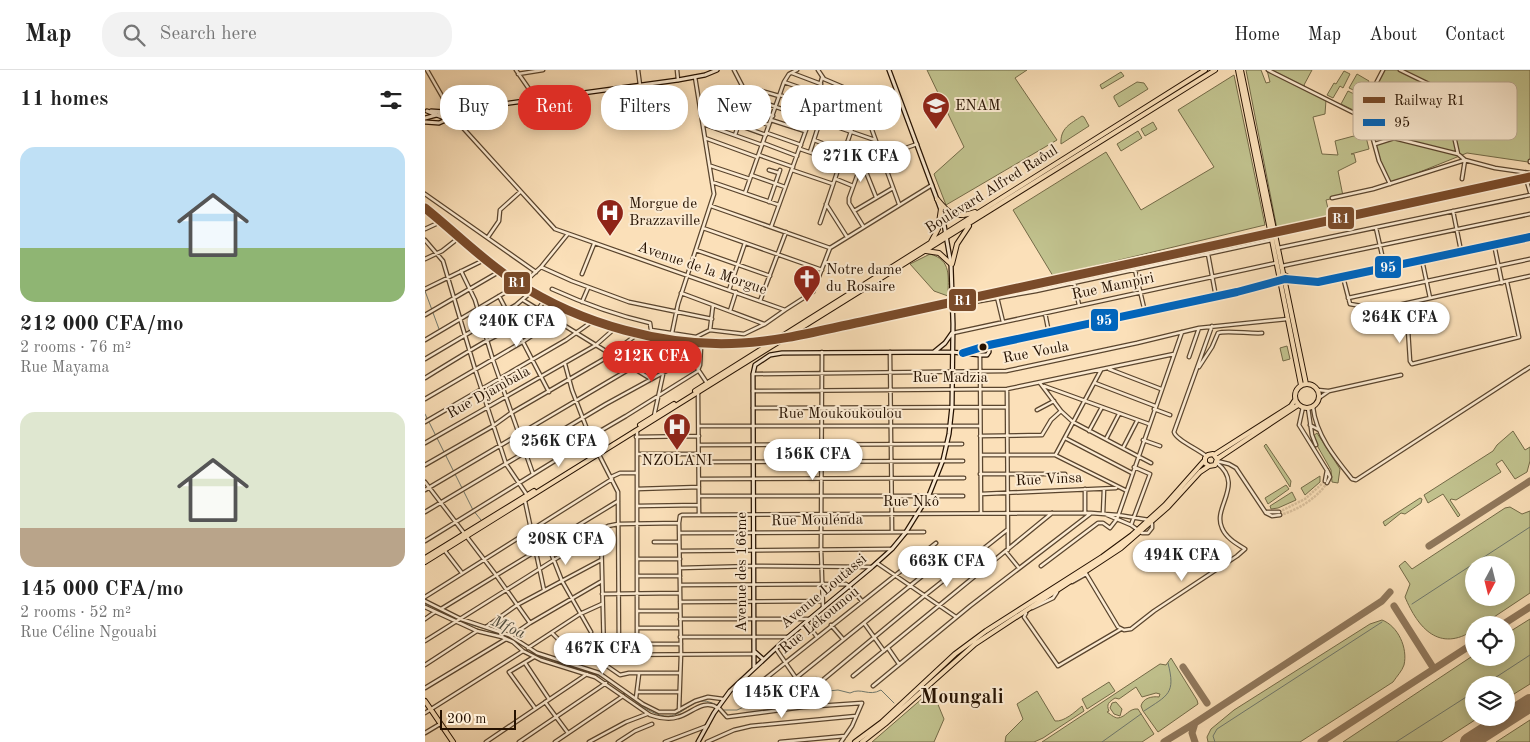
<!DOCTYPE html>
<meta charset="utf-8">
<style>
body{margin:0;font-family:"Old Standard TT",serif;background:#f2f2f2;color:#222;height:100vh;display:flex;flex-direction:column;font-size:19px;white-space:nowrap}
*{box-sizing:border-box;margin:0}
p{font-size:16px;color:#767676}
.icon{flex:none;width:28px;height:28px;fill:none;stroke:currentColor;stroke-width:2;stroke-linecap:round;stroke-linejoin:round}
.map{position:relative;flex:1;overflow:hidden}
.details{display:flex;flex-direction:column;background:#fff;width:425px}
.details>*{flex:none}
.guide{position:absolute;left:15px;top:15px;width:475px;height:45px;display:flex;gap:10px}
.needle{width:32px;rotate:187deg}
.buttons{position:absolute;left:1040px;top:486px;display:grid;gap:10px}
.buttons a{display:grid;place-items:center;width:50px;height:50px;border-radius:50%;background:#fff;box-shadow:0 2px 12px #0003;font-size:25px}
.scale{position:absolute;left:15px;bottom:12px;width:76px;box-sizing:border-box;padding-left:5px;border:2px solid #251100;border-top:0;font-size:14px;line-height:18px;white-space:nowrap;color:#251100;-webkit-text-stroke:4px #fcebd2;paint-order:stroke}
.price{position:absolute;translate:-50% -42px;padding:0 11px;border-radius:18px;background:#fff;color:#222;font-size:16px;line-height:32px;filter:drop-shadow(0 1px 2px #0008)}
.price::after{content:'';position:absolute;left:50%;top:30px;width:15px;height:11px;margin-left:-8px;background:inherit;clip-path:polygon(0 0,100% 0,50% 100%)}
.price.selected{background:#d93025;color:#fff}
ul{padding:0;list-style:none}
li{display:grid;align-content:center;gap:10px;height:265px;padding:0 20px}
li span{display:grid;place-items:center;height:155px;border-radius:15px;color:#555}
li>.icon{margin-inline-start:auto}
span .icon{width:90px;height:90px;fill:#fffc;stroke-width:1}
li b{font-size:21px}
h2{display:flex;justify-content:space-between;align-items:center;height:60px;padding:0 20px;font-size:21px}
.pill{padding:0 18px;border-radius:20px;background:#fff;box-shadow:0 2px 12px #0003;font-size:18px;line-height:45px}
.pill.selected{background:#d93025;color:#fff}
header{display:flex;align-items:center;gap:30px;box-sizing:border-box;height:70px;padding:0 25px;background:#fff;border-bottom:1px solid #e0e0e0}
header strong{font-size:24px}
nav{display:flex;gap:28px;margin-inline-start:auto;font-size:18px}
.search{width:350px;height:45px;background:#f2f2f2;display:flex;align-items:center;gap:12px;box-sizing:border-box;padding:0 18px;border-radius:20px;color:#767676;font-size:19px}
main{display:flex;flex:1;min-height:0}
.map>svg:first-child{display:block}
</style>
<header>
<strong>Map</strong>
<div class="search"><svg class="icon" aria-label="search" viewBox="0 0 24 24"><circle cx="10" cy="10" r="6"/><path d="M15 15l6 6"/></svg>Search here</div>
<nav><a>Home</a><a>Map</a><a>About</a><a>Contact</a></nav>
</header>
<main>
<section class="details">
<h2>11 homes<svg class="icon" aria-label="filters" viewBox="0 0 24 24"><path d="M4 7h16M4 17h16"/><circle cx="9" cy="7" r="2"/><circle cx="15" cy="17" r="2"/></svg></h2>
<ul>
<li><span style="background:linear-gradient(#bfe0f5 65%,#8fb573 0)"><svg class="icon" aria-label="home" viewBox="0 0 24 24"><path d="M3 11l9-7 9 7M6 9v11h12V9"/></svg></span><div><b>212 000 CFA/mo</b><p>2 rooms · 76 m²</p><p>Rue Mayama</p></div></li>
<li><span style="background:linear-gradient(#dfe7d0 75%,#b9a48a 0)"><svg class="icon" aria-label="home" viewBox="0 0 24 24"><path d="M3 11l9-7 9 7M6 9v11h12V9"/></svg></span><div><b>145 000 CFA/mo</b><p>2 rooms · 52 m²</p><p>Rue Céline Ngouabi</p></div></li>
</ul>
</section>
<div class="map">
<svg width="1105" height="672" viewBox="0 0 1105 672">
<rect width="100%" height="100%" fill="#fbe0b9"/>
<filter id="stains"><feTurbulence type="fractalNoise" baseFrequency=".004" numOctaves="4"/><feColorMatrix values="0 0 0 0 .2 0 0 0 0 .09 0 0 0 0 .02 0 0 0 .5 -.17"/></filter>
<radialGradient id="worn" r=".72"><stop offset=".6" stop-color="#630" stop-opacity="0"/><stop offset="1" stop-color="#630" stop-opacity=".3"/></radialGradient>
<path fill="#c1c28e" stroke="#736a47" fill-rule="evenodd" d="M502 0H602L590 8 632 70 521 135 509 104 539 77Z
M821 0H836L841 13 845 12 842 0H887L879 15 882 20 901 30 900 44 888 47 897 84 913 85 910 71 940 63 944 79 926 84H929L931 92 913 101 918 126 901 130 905 147 852 159Z
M958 0H1105V90L1103 92 1042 83 965 114 960 101 956 96 950 74 969 68 955 35 945 25Z
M919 1 925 4 918 18 915 16 908 28 902 25 909 13 911 14Z
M696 2 699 6 677 19 675 15Z
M932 4 944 11 937 24 924 18Z
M809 5 840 155 628 206 588 140 681 82 716 140 789 97 753 40Z
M712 12 719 13 723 19 694 37 689 28V26Z
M923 21 935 27 928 40 916 34Z
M657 46 659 47 664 56 636 74C635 58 645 54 657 46Z
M728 52 732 59 720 66 716 59Z
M713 61 717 68 696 81 692 74Z
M505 184C527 190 523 207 523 226L509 221 485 194Z
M862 276 865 289 858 291 855 278Z
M1088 361 1100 380 1105 377V391L1102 402 1090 409 1077 390 1071 394 1076 402 1031 430 1026 429 1025 430 1035 445 1033 447 1018 424 1003 433 999 425 1068 381 1072 375Z
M892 363 915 399 913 413 907 412 906 400 889 370 888 366Z
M841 374 866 411 865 417 839 376Z
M895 406V412L880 425 876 418Z
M861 415 864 419 843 434 840 428Z
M867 422 871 430 853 438 846 439 845 436Z
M995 428 997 429 996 433 980 444 976 443 960 456 958 452Z
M1085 437 1097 444 1105 441V523L1057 555H1049V560C1014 583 993 558 980 527L985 514 974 496 980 491 987 499 1080 438ZM1049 495H1081V528H1049Z
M1105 549V614L1081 629V615H1049V648H1053L1016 672H918L1049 585V588H1081V564Z
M957 550C973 556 983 578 979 595 977 601 972 606 968 612L875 672H783L782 667 786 659 809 640 945 554Z
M746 588 772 630 773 634 733 662 718 641 716 636C718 628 727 626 734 627L735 624 731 623 717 627 711 617 694 629 690 628C684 632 681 634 684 641L682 642C684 643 689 648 693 648 701 647 704 638 713 639L729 664 717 672H617L735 594 741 595Z
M391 607 396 611 395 615 389 617 386 623H374L372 618 383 614Z
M684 612 690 621 662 639 657 629Z
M507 620 519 649 509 672H447Z
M612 621 630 651C639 652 650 642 657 636L659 641 618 668 609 672H580L581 666 598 649 592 634Z
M691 632 697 639 695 646 689 644 685 638 687 633Z
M1105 650V672H1071Z"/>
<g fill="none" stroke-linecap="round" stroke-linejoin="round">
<path stroke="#6f786d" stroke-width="1" d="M0 221 14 259
M0 344 48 440 56 450
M0 534 17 541 33 551 80 565 116 587 164 601 178 608
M987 534 1105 457
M1059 615 1105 585
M196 620C207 628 218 639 232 644 254 653 262 631 279 631 282 631 287 633 290 634
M299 640H312L328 633H337L374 624 413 620 425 623C437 617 443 627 456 620L469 633
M719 641C743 625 751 624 743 593
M677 672 716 644
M790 672 788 666 792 659 957 552
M971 672 1049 622"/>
<path stroke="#90785c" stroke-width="7" d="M1004 476 1105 411
M969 536 1009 599
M1077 555 1105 537
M758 597 782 633
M739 672 770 653
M770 672 767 663 770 653 957 531 965 522
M896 672 1049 573"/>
<path stroke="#90785c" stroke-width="18" d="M1044 672 1105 633"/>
<path stroke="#dbc19d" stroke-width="2.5" stroke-dasharray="2.5 1" stroke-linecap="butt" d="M854 442 880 429 900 411
M855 445C873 440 892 428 902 413"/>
<defs>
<path id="street" d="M2 0 25 40
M91 0 111 29
M213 0 215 15
M252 0 253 10
M309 0 323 27 310 65
M393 0 399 9 453 32H457L473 26
M843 0 937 47 945 58 954 91 965 114
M975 0 1012 18 1020 26 1033 84
M367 3 396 14
M93 4 118 0
M359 12 393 24
M321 23 330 19 354 26
M355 25 389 37
M945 25 958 0
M323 27 385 49
M275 31 344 55
M455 33 447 60 474 134
M321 36 348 46
M276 42 341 65
M933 45 945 25 952 31 955 35 969 68
M28 47 130 159 360 240 388 222 405 178 507 115
M386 48 450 70
M346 50 380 61
M398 52 411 14
M278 54 337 75
M342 63 376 75
M280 68 332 87
M389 70 420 82
M338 73 372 86
M950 74 969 68 1033 84 1040 90 1037 109
M375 79 416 93
M385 82 395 51
M334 85 368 97
M456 87 492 74
M1105 91V92
M437 92 451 127
M286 96 325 109
M344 100 354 103
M367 100 408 114
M326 105 360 117
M411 109 428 116
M1105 111 1102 112 1105 122
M287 112 354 135
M320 123 359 12 364 4 372 0
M0 124 111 202
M907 128 948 119 1040 90 1070 98 1105 103
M344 132 355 100
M401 134 422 167
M286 136 405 178
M429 141 468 118
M1028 141 1036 181
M395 153 438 26
M438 156 424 133V128L440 84 453 79
M346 157 385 49 397 8
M278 158 397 200
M951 158 960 198
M0 159 13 153
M63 167 74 151 75 140 95 122
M0 170 18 191 50 299 81 394 102 425
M1069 174 1077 213
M853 178 1105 125
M271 180 345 206
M783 184 791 227
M0 189 17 181 31 170
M997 190 1005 228
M857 196 1105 144
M116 197 147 211 204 232 287 249
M710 200 720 242
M36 201 50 230 68 290 108 404
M157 204 169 174
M918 207 925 234 982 244 985 291 987 294 1094 267 1082 212
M649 212 654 235
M0 219 55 192
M127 219C160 234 190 245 225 253L226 260 271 267 285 260 319 264 340 254 360 240
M304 220 320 173
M256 223 339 254
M74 226 124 322
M572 227 578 252
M923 228 1105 189
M98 230 226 309
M335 231 361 162
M157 232 163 218
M527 236 611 221 847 170
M960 238 1105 206
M305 241 311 222
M620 243 624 263
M0 245 72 203
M285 260 288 235
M247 263 253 234 289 124 270 7
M528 263 851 193
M0 270 103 209 116 197 142 165
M256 274 282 313
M397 282 396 479 398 537
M465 282 467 462
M555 285 556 443
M764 287 774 258
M0 289 91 235 105 223
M140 294 147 320 165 367 193 422 194 585
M774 297 787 277 793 263C801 260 826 264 837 263
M684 299 736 319
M273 300 275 295 276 277
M328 304 581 301 712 273 774 258 862 249
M0 308C21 295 42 282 63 270 84 259 106 251 119 231
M615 313 636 341 648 352 726 393
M670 313 730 336
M619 316 724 354
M582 319 583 480
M893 320 903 321
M273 321 274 444
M328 321 582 319 749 284
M894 328 904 321 976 305
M0 329 99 271 131 250 139 241
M878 337 874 355 903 402 905 407 902 413
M888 337C891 365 910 388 927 409L931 410 1105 297
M328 338 582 337
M883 338 887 365 891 375
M729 339 745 345
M612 340 629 331
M229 346 242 286 238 278
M0 352 141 270 165 253
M885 355 894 360
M274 356H555
M212 361V585
M664 361 677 337
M555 366 617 365 626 350 636 341
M211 367 274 366
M640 368 707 403
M681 369 694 344
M718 370 735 376
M0 373 171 275 188 260
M274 375 537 374
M698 378 712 351
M212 384H274
M631 384 676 300
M556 385H630L700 420
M781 386C773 379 751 370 749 362L787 256
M792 391 804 394 811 398 841 443 847 446 855 445
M274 392 538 391
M0 395 68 356 86 343 179 289 210 266
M555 404H640
M186 407 195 403H212
M274 409 539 408
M900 411 902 400
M0 412 71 505 105 553
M212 419 274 417
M660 419V443
M0 420 208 297 238 278 237 272
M556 424 691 418
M274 426H538
M100 431 119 520
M212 436 274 435
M0 442 181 334 265 288
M842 442H854
M678 444 679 419
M115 455 137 511 166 562
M706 455 725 404 709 397
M176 460 179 585
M254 463 499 462
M0 471 149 379 165 367 201 346 273 301
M229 472H254
M20 481 37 503
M255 481 467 479
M581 482 594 498
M212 489H255
M452 493 531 547
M616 496 673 453H678L685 458 692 449 757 262
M255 498 329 496 446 497
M660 502 693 557 699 560 706 559 729 541 812 486 820 479C812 474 801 468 797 458 787 437 820 415 792 393
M212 506H255
M647 512 661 504
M255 515 421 514 424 516 437 531
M177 524 255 523
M0 527 187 409
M0 531 36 549 84 565 112 583 174 603 218 634 234 642H250L270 631 283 627 298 629
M255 532 397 531
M0 537 52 561 77 567 88 572 98 581 116 590 170 607 225 645C234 648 244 650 253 647 266 644 278 628 293 638
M607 538 628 528 632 522 631 520
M16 539 193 431
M212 541H255
M601 543 599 547 633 596 696 559
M0 549 10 542
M255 549H384
M381 552 392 567
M439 553 459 581
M406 555 418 569
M61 557 92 535 176 490
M212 558H255
M127 563 140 576
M86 566 105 553 177 511
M255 567H363
M0 571 183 456 193 454 254 453
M212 574H256
M103 578 155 544 177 534
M463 578 474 594
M351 579 371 608
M166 585 195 605 204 603H255
M109 587 84 602 110 638
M100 593 124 629
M0 595 52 561
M152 595 159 588 166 585 330 584
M428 606 627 443
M399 609 499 526 582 460
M448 616 545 536 665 444
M0 618 81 569
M212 622H254
M211 628 214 604
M316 628 511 473
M340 629 371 608 517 490
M120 632 143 663
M293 637 302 647 378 637 437 633 427 656 416 672
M254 640 256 584 254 453 255 446 257 445 666 443 693 445 724 450 727 454V458L723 463H717L706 455 680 444
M0 643 98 581
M0 663 15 654
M61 672 162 604
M94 672 181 613
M130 672 198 626
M164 672 201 652 222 644
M193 672 210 661 227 654
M240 672 282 656
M282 672 309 660 326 656 431 646
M355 672 420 666"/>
<path id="secondary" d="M464 0 516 140
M2 41 22 49
M6 41 21 42
M27 41 253 10 280 5 292 0
M29 45 28 42 24 40 21 42 20 46 22 49H26L29 45 36 41
M0 48 19 43
M0 52 14 53 23 49
M509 282 520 273 527 263
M538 283 564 275 812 222 860 209 893 212 1105 167
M329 581 338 589
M329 597 328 304 330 295 345 285 357 283 527 282 555 285H562L564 282V275
M273 672 289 643 305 621 363 567 447 497 467 479 481 462 504 425 518 390 524 364 527 336 528 254 526 194 517 143"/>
<path id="primary" d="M813 0 876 315
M816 0 881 314
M512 129C524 144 530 149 550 142
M506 172 513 159 516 139
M501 181 514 183 526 194
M527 194 532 174 544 156
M858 204 867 209
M870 326a12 12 0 1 1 24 0a12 12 0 1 1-24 0Z
M270 321 780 0
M215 355 249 334
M789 385 866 336 870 330
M792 389 873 335
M0 488 109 421
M0 492 790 0
M0 631 28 672
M430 672 457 652 530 584 561 561 677 487 707 465 740 435 779 391
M437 672 460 654 550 574 696 478 743 437 775 402 784 396 790 395 792 389 788 384 783 385 780 388V393L784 396"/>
</defs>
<use href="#street" stroke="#5a452e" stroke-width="5"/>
<use href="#secondary" stroke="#251100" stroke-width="5.5"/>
<use href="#primary" stroke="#251100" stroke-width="6"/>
<use href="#street" stroke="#fcebd2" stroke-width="2.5"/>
<use href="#secondary" stroke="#fcebd2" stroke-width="3"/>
<use href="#primary" stroke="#fbe0b9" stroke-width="4"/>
<defs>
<path id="bus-1" d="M538 283 564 275 812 222 860 209 893 212 1105 167"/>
</defs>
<use href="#bus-1" stroke="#fcebd2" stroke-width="11"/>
<use href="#bus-1" stroke="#0065bd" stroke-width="8"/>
<defs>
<path id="rail-1" d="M0 138C30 162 58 191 91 212 155 254 241 278 317 273 357 271 397 260 436 252L1105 107"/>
</defs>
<use href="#rail-1" stroke="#fcebd2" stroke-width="12"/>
<use href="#rail-1" stroke="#7a4b2a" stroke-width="9"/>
</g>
<defs>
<symbol id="university-pin" viewBox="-11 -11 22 30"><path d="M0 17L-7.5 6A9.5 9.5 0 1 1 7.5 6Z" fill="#8f2418" stroke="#fcebd2"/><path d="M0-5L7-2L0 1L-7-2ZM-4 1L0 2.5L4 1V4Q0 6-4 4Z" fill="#fff"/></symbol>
<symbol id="hospital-pin" viewBox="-11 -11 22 30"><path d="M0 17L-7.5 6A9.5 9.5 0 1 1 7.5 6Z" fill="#8f2418" stroke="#fcebd2"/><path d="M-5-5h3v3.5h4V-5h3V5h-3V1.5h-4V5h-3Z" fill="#fff"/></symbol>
<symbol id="church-pin" viewBox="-11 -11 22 30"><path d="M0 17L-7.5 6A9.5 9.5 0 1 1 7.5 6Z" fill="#8f2418" stroke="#fcebd2"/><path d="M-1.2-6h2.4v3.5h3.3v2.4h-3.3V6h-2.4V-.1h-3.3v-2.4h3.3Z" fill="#fff"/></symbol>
</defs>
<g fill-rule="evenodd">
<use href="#university-pin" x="495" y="20" width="32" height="43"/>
<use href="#hospital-pin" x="169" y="127" width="32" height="43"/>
<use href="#church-pin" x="366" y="193" width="32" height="43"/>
<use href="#hospital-pin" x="236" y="341" width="32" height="43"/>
</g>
<circle fill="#251100" stroke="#fcebd2" stroke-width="2" cx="558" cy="277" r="4.5"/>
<g text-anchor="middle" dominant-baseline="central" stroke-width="4" stroke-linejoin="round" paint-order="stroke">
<g font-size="15" fill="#251100" stroke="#fcebd2" text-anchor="start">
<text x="530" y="36">ENAM</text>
<text x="204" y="134">Morgue de<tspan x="204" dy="17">Brazzaville</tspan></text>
<text x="401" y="200">Notre dame<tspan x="401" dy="17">du Rosaire</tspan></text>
<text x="252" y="391" text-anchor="middle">NZOLANI</text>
</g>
<g font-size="15" fill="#251100" stroke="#fcebd2">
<text transform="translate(567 120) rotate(-32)">Boulevard Alfred Raôul</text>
<text transform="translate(277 199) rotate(19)">Avenue de la Morgue</text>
<text transform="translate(688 217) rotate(-12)">Rue Mampiri</text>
<text transform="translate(611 283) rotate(-11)">Rue Voula</text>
<text x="525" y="308">Rue Madzia</text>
<text transform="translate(64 323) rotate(-29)">Rue Djambala</text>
<text x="415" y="344">Rue Moukoukoulou</text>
<text transform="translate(624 410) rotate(-3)">Rue Vinsa</text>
<text x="486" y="432">Rue Nkô</text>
<text transform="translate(392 451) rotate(-1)">Rue Moulénda</text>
<text transform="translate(317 502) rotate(-90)">Avenue des 16ème</text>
<text transform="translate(399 522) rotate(-40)">Avenue Loutassi</text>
<text transform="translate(395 551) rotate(-39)">Rue Lékoumou</text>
</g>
<g font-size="16" font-style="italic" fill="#504d3f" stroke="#fcebd2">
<text transform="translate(83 558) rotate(24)">Mfoa</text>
</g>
<g font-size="20" font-weight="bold" fill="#251100" stroke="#fcebd2">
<text x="537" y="628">Moungali</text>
</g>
</g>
<rect x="928" y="12" width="164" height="58" rx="8" fill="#fcebd2" stroke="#bcaa93" stroke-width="1"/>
<rect x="938" y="27" width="22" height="6" fill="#7a4b2a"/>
<rect x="938" y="49" width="22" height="7" fill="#0065bd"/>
<g font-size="14" fill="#251100">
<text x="969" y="35">Railway R1</text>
<text x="969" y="57">95</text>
</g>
<g stroke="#fcebd2" stroke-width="2">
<rect x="902" y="136" width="28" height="24" rx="5" fill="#7a4b2a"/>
<rect x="949" y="185" width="28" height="24" rx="5" fill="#0065bd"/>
<rect x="78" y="201" width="28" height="24" rx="5" fill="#7a4b2a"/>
<rect x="523" y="218" width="29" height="24" rx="5" fill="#7a4b2a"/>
<rect x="665" y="238" width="29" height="24" rx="5" fill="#0065bd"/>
</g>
<g font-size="14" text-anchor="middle" font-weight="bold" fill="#fff">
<text x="916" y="153">R1</text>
<text x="963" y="202">95</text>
<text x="92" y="217">R1</text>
<text x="538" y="235">R1</text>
<text x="679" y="255">95</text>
</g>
<rect width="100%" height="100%" filter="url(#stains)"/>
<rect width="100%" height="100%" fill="url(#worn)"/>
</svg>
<div class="buttons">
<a><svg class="needle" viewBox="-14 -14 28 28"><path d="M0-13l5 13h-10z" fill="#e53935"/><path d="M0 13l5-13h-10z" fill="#767676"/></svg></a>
<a><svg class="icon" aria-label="locate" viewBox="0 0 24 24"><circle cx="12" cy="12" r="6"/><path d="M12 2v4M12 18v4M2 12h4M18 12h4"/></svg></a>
<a><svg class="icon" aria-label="layers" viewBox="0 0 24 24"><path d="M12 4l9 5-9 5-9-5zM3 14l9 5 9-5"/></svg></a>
</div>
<div class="scale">200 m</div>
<b class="price" style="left:436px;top:113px">271K CFA</b>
<b class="price" style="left:975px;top:274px">264K CFA</b>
<b class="price" style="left:92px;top:278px">240K CFA</b>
<b class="price selected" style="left:227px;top:313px">212K CFA</b>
<b class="price" style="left:134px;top:398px">256K CFA</b>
<b class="price" style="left:388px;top:411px">156K CFA</b>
<b class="price" style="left:141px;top:496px">208K CFA</b>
<b class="price" style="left:757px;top:512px">494K CFA</b>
<b class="price" style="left:522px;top:518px">663K CFA</b>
<b class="price" style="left:178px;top:605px">467K CFA</b>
<b class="price" style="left:357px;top:649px">145K CFA</b>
<div class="guide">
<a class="pill">Buy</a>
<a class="pill selected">Rent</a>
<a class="pill">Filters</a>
<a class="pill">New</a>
<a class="pill">Apartment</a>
</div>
</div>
</main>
